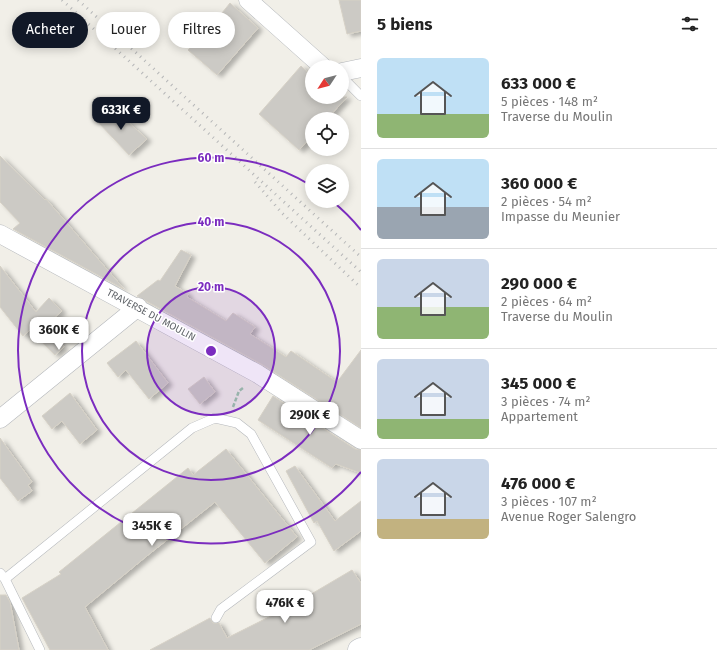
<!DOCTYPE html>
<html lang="fr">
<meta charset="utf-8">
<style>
body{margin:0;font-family:"Fira Sans",sans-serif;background:#f2f2f2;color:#222;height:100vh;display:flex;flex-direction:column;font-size:15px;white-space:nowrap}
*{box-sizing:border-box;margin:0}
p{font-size:13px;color:#767676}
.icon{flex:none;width:22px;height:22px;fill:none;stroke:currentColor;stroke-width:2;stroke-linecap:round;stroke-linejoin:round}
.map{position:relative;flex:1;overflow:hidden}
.drawer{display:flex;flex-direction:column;background:#fff;width:356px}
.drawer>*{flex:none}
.banner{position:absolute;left:12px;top:12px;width:289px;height:36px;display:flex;gap:8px}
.needle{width:26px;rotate:234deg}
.tools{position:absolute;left:305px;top:60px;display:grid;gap:8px}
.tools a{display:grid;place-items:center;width:44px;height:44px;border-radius:50%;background:#fff;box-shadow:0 2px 10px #0003;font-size:20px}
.price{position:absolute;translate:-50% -34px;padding:0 9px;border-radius:8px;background:#fff;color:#222;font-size:13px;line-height:26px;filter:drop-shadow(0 1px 2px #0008)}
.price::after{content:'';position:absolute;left:50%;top:24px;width:12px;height:9px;margin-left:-6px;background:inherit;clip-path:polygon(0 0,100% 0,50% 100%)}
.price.active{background:#111827;color:#fff}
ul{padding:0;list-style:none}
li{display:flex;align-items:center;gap:12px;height:100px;padding:0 16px}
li+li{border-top:1px solid #e0e0e0}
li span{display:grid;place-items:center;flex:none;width:112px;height:80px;border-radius:6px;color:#555}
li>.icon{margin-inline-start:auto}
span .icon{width:48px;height:48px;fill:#fffc;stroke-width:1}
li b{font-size:17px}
h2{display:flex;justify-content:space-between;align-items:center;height:48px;padding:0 16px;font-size:17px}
.chip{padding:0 14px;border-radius:18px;background:#fff;box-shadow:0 2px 10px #0003;font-size:14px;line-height:36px}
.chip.active{background:#111827;color:#fff}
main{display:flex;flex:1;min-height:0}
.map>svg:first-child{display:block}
</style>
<main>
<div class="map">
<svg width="361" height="650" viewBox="0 0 361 650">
<defs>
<filter id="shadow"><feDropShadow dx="4.5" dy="2.5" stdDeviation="2" flood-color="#0004"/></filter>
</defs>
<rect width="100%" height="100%" fill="#f1efe8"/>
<path fill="#cccac5" stroke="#d6d1c6" filter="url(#shadow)" d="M339 0H361V31L347 34Z
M230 3 258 28 217 75 188 50 202 35 201 18H218Z
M301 66 312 76V97H347L327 119H312V136L299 150 259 114Z
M111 106 127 123 128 122 147 139 129 155 96 120Z
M0 156 45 200 46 199 124 289 13 229 20 223 0 202Z
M181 250 191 255 175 286 188 294 187 297 226 321 233 313 255 327 250 334 286 357 291 351 337 382 361 350V428L263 365 137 296 158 280 160 281Z
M0 266 36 312 49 298 62 311 46 325 64 347 55 355 30 330 23 336 0 307Z
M136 341 168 383 149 399 126 370 118 377 107 363Z
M204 377 215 392 200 404 188 389Z
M70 393 97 430 80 444 62 421 52 429 42 416Z
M273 396 355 449 361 450V473L336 464 332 468 258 420Z
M0 438 32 482 28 485 32 491 18 501 0 478Z
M226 449 297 537 265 563 215 502 148 555 85 607 108 650H50L22 598 61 574 59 572 188 468 193 475Z
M295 466 335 521 361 501V531L334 551 317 521 314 523 286 471Z
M352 570 361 583V624L309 650H150L210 618 213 623H219L227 638 291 606Z
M0 595H6L10 602 19 650H0Z"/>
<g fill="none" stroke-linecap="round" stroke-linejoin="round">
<defs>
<path id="lane" d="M342 77 361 96
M0 573 5 579 192 428 215 418 237 423 251 434 311 542 221 609 216 618
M5 579 40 650"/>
<path id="street" d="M248 0 323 67
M342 72 361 68
M0 234 258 374 361 440
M0 419 138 307"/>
<path id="secondary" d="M359 650 361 649"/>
</defs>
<use href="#lane" stroke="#b5b8bc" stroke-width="10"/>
<use href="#street" stroke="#b5b8bc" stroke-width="19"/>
<use href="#secondary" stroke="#b6babf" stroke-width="23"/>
<path stroke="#9cc7a9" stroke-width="2.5" stroke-dasharray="4 2" stroke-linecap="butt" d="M233 407 239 391 243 388"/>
<use href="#lane" stroke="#fff" stroke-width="9"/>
<use href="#street" stroke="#fff" stroke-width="18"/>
<use href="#secondary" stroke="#fff" stroke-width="22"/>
<path stroke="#b6b7b8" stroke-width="3" stroke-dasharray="1 5" stroke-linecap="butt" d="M62 0 361 272
M78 0 361 257
M255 182 282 213 361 288"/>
</g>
<circle cx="211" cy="351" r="64" fill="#7b2cbf" fill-opacity=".12"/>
<g fill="none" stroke="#7b2cbf" stroke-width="2">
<circle cx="211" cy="351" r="64"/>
<circle cx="211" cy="351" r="129"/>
<path d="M361 472A193 193 0 1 1 312 186M332 201A193 193 0 0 1 361 230"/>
</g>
<g text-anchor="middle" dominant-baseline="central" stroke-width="3" stroke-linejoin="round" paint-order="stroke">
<g font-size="10" fill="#5f6368" stroke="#fff">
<text transform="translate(151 315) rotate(28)">TRAVERSE DU MOULIN</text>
</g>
</g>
<circle cx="211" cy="351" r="6" fill="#7b2cbf" stroke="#fff" stroke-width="2"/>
<g font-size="12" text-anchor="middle" font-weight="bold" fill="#7b2cbf" stroke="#fff" stroke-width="3" stroke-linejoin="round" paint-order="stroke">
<text x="211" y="162">60 m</text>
<text x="211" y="226">40 m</text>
<text x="211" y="291">20 m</text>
</g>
</svg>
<div class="tools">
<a><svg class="needle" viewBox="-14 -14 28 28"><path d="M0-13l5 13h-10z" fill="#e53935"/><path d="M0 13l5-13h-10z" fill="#767676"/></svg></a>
<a><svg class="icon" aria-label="locate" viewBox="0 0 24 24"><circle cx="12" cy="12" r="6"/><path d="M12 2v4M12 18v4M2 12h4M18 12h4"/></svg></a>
<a><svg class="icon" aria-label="layers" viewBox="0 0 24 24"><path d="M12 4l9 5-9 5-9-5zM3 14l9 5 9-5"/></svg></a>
</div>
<b class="price active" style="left:121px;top:131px">633K €</b>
<b class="price" style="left:59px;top:351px">360K €</b>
<b class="price" style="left:310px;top:436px">290K €</b>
<b class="price" style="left:152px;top:547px">345K €</b>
<b class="price" style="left:285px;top:624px">476K €</b>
<div class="banner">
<a class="chip active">Acheter</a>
<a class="chip">Louer</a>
<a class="chip">Filtres</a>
</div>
</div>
<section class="drawer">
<h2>5 biens<svg class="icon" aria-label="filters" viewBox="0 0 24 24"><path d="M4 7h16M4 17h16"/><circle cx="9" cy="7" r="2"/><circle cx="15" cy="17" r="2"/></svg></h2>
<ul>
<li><span style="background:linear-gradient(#bfe0f5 70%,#8fb573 0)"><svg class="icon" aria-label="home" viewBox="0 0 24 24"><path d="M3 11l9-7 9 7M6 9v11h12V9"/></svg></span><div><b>633 000 €</b><p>5 pièces · 148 m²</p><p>Traverse du Moulin</p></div></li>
<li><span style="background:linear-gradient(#bfe0f5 60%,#9aa5b1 0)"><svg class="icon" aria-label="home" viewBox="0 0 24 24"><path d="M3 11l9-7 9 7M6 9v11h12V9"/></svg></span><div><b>360 000 €</b><p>2 pièces · 54 m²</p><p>Impasse du Meunier</p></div></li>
<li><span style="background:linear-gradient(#c9d6e8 60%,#8fb573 0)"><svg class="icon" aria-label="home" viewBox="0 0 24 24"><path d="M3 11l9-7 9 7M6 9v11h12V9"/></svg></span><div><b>290 000 €</b><p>2 pièces · 64 m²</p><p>Traverse du Moulin</p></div></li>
<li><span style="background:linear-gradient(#c9d6e8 75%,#8fb573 0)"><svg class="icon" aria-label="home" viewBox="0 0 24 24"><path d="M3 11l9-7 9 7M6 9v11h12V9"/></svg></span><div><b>345 000 €</b><p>3 pièces · 74 m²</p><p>Appartement</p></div></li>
<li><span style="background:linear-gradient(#c9d6e8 75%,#c2b280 0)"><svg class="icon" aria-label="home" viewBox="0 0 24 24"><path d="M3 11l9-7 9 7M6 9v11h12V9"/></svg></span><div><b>476 000 €</b><p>3 pièces · 107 m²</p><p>Avenue Roger Salengro</p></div></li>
</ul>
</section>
</main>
